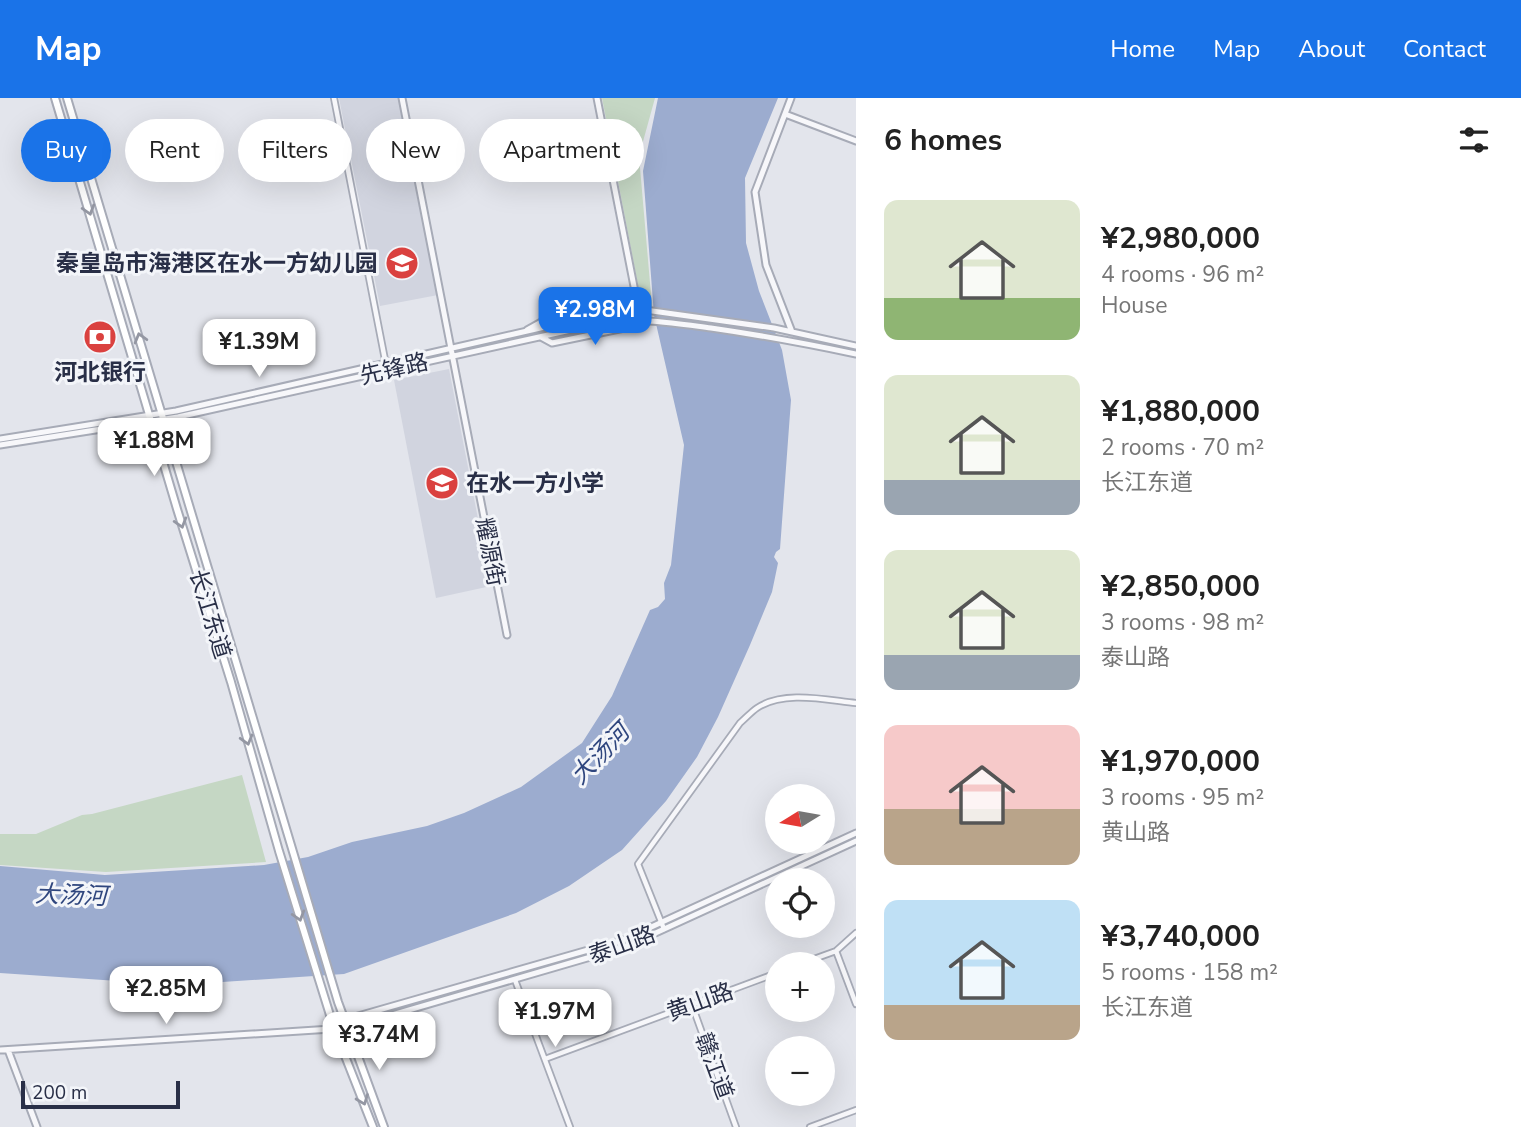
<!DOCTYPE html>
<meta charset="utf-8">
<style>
body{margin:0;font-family:"Nunito Sans","Noto Sans SC",sans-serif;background:#f6f6f6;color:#222;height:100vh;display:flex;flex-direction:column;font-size:26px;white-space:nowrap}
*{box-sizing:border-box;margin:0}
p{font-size:23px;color:#767676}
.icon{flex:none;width:38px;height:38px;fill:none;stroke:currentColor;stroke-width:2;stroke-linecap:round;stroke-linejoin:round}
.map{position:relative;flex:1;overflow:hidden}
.details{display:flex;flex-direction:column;background:#fff;width:665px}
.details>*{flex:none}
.banner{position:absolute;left:21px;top:21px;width:665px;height:63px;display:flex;gap:14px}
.needle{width:46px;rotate:259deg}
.controls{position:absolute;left:765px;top:686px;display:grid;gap:14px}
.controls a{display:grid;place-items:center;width:70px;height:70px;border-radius:50%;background:#fff;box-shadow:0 7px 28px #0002;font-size:35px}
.scale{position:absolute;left:21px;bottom:18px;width:159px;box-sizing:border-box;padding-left:7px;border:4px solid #292f47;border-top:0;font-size:19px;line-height:24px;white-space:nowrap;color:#292f47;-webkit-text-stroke:5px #f3f5f9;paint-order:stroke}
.price{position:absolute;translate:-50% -60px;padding:0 16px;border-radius:14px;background:#fff;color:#222;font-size:23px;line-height:46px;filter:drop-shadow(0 2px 4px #0008)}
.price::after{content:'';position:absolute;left:50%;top:42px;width:21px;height:16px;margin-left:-10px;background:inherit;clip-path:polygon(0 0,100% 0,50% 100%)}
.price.current{background:#1a73e8;color:#fff}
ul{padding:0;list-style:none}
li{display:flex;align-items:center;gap:21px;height:175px;padding:0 28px}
li span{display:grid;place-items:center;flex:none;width:196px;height:140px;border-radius:14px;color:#555}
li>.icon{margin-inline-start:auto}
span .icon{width:84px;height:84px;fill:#fffc;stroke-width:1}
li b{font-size:30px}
h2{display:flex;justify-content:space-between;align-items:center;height:84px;padding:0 28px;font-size:30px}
.pill{padding:0 24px;border-radius:32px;background:#fff;box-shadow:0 7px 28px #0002;font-size:24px;line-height:63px}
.pill.current{background:#1a73e8;color:#fff}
header{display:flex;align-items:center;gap:42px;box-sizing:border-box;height:98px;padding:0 35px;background:#1a73e8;color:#fff}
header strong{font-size:33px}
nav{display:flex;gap:38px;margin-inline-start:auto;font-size:24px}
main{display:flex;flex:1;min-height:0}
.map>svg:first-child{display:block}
</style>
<header>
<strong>Map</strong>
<nav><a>Home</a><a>Map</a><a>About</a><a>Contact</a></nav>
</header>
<main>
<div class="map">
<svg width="856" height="1029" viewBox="0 0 856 1029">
<rect width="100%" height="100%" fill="#e3e5ec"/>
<path fill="#d1d4df" d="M339 0H400L438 197 380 208Z
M449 271 491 488 436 500 394 282Z"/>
<path fill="#c5d7c4" d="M602 0H655L639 58 652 208H642Z
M242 677 266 764 106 774 0 767V736H36L82 717 92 716Z"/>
<path fill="#9caccf" d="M658 0H778L745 80 746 145 759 193 782 252 791 302 780 451 776 454 774 459 778 465 772 494 750 547 718 619 697 659 666 703 622 752 569 788 516 815 344 876 177 887 0 875V768L105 777 264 767 308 759 352 744 427 728 464 715 521 689 582 645 612 598 650 512 658 509 665 501 664 485 671 467 684 347 654 217 643 73Z"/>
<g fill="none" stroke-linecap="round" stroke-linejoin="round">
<defs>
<path id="minor" d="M334 0 387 272
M664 831 638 766 740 625C746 620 751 614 757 610 784 592 826 602 856 605
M836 853 856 906
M800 866 836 853 856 835
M515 882 570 1029
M692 907 736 1029
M545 961 777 875
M810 1029 856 1012"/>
<path id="tertiary" d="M402 0 507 537
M597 0 639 214
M791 0 755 94 766 167 792 234
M785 16 856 43
M527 232 545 222 635 201
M541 239 552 245 634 228 639 221
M0 341 176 313 606 215 638 211 774 230 856 248
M0 347 178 319 607 224C645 220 673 225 711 230 760 237 808 246 856 256
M334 930 344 922 623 842 856 735
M0 952 347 930 625 849 856 743
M8 952 37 1029"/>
<path id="secondary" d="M55 0 177 411 231 584 279 753 334 930 373 1029
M67 0 338 904 384 1029"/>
</defs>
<use href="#minor" stroke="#a7abb7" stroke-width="8"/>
<use href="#tertiary" stroke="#a7abb7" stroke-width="9"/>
<use href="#secondary" stroke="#a7abb7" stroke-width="10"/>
<use href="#minor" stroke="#f7f7fa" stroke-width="4.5"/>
<use href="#tertiary" stroke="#f7f7fa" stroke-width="5"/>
<use href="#secondary" stroke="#fff" stroke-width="6"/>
</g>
<defs><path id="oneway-chevron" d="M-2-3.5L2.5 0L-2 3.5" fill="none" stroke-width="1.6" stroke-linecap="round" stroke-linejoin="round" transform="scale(1.75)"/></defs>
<g stroke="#9497a3">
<use href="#oneway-chevron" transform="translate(89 112) rotate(73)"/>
<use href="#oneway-chevron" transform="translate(140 240) rotate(-106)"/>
<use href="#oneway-chevron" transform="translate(181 425) rotate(73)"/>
<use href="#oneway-chevron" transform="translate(247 642) rotate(74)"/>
<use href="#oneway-chevron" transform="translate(299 818) rotate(73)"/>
<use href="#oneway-chevron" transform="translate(363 1002) rotate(69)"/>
</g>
<defs>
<symbol id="school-disc" viewBox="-11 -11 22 22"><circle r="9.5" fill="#da413f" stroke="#f3f5f9"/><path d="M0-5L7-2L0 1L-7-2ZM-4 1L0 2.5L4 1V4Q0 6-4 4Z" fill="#fff"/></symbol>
<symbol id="bank-disc" viewBox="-11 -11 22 22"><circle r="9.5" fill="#da413f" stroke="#f3f5f9"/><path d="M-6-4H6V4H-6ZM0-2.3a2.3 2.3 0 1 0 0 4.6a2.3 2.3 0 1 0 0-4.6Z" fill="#fff"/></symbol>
</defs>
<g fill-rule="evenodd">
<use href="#school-disc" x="383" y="146" width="38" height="38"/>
<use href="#bank-disc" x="81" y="220" width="38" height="38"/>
<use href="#school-disc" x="423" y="366" width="38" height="38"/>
</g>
<g text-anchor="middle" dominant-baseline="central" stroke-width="6" stroke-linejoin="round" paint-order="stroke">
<g font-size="23" font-weight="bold" fill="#292f47" stroke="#f3f5f9" text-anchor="end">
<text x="378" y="165">秦皇岛市海港区在水一方幼儿园</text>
<text x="100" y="274" text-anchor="middle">河北银行</text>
<text x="466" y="385" text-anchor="start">在水一方小学</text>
</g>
<g font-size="23" fill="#292f47" stroke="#f3f5f9">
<text transform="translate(394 271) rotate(-13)">先锋路</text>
<text transform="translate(490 454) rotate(79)">耀源街</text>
<text transform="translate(210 516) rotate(73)">长江东道</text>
<text transform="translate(622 847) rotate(-20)">泰山路</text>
<text transform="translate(700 904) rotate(-20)">黄山路</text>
<text transform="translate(714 968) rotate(70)">赣江道</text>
</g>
<g font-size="24" font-style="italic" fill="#2f467e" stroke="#f3f5f9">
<text transform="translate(600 656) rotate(-46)">大汤河</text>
<text transform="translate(71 797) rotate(2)">大汤河</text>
</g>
</g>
</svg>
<div class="controls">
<a><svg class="needle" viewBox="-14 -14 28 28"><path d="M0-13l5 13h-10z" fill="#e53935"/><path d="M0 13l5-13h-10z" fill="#767676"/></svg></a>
<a><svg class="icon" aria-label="locate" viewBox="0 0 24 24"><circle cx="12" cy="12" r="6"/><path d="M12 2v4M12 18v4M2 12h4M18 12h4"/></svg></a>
<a>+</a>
<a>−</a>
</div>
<div class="scale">200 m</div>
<b class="price current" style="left:595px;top:249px">¥2.98M</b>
<b class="price" style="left:259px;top:281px">¥1.39M</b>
<b class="price" style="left:154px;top:380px">¥1.88M</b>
<b class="price" style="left:166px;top:928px">¥2.85M</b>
<b class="price" style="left:555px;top:951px">¥1.97M</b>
<b class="price" style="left:379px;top:974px">¥3.74M</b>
<div class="banner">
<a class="pill current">Buy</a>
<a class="pill">Rent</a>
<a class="pill">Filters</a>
<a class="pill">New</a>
<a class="pill">Apartment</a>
</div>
</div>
<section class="details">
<h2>6 homes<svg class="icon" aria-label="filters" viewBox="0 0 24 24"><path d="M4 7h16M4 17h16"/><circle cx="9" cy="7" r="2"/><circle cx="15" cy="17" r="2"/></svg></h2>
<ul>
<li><span style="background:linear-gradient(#dfe7d0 70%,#8fb573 0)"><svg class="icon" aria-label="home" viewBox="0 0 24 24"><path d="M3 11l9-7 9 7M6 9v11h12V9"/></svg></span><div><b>¥2,980,000</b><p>4 rooms · 96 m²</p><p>House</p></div></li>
<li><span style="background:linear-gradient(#dfe7d0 75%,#9aa5b1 0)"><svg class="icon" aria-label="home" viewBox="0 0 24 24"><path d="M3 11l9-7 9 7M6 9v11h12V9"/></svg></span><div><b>¥1,880,000</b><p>2 rooms · 70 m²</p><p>长江东道</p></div></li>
<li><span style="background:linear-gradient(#dfe7d0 75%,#9aa5b1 0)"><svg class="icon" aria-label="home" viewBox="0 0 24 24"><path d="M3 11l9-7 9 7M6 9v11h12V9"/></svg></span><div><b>¥2,850,000</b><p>3 rooms · 98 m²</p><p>泰山路</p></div></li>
<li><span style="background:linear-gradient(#f6c9c9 60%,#b9a48a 0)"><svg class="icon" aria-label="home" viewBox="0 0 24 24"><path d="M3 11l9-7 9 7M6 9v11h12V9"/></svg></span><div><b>¥1,970,000</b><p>3 rooms · 95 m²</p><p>黄山路</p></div></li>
<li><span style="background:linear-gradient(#bfe0f5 75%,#b9a48a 0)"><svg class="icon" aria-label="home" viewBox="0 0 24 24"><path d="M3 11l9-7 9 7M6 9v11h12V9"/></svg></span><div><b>¥3,740,000</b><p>5 rooms · 158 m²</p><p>长江东道</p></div></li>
</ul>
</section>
</main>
